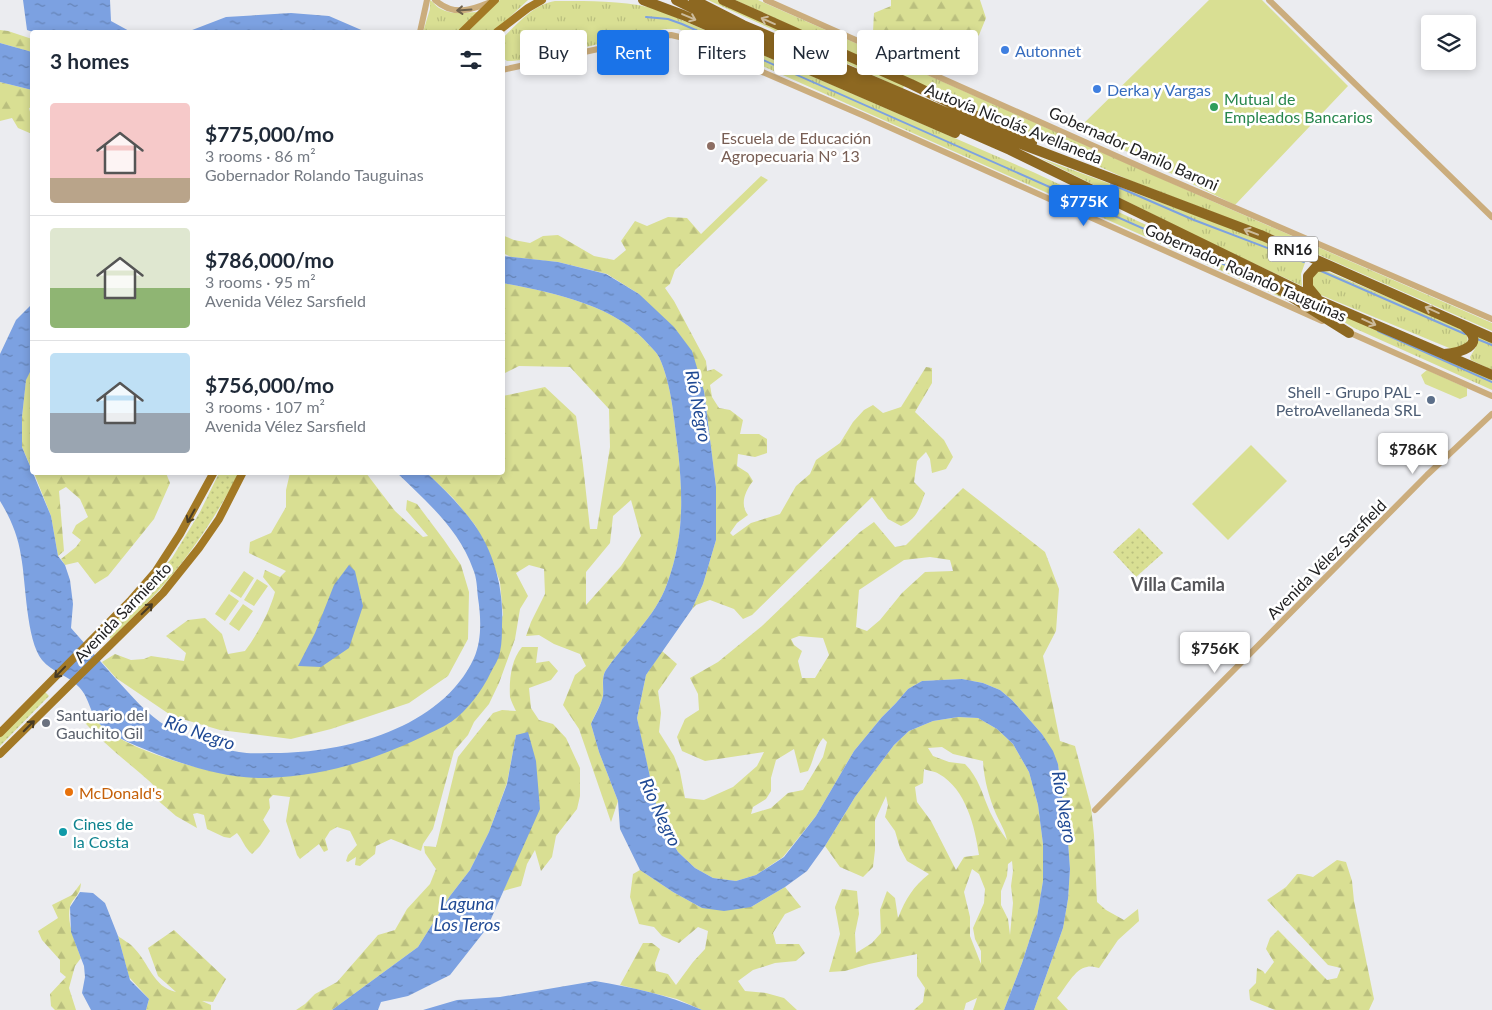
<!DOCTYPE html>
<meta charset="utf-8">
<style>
body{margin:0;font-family:Lato,sans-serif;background:#f2f2f3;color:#1f2937;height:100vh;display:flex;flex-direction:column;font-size:19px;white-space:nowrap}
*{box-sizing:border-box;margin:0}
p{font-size:16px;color:#747a83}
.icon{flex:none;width:28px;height:28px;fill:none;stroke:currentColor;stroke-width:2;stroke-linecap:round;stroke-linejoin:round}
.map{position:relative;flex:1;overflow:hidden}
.side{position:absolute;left:30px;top:30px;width:475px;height:445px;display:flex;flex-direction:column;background:#fff;border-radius:5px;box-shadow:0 2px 8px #0003}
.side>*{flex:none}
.guide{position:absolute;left:520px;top:30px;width:475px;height:45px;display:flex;gap:10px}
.fabs{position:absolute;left:1421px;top:15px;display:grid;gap:10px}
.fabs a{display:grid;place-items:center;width:55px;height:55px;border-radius:5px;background:#fff;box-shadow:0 2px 8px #0003;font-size:25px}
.price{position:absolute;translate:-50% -42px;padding:0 11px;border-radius:5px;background:#fff;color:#222;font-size:16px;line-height:32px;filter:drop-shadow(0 1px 2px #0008)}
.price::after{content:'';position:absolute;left:50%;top:30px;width:15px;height:11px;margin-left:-8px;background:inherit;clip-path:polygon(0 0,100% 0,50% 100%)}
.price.on{background:#1a73e8;color:#fff}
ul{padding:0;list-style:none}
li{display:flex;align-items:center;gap:15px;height:125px;padding:0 20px}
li+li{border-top:1px solid #e0e1e3}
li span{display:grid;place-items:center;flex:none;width:140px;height:100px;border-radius:5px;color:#555}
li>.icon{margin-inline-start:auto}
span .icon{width:60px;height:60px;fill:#fffc;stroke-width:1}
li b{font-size:21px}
h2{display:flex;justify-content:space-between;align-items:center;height:60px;padding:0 20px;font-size:21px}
.pill{padding:0 18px;border-radius:5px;background:#fff;box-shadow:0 2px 8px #0003;font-size:18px;line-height:45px}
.pill.on{background:#1a73e8;color:#fff}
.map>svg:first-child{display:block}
</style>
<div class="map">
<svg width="1492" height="1010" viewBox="0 0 1492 1010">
<defs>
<pattern id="grass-tufts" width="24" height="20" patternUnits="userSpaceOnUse" patternTransform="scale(1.25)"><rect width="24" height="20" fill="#d9df93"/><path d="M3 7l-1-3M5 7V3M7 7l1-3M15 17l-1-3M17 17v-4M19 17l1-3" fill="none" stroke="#babf7e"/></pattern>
<pattern id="forest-firs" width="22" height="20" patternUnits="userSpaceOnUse" patternTransform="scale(1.25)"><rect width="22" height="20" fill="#d9df93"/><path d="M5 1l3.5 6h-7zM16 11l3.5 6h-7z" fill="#babf7e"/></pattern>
<pattern id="park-dots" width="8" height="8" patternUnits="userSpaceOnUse" patternTransform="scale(1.25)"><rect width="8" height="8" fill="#d9df93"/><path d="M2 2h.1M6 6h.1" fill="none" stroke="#babf7e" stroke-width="1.8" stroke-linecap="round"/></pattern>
<pattern id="water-ripples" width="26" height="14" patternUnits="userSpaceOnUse" patternTransform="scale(1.25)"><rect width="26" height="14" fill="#7ca1e1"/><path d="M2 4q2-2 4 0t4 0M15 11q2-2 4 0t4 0" fill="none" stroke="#6583b6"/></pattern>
</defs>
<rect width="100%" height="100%" fill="#ebecf0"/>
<path fill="url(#grass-tufts)" d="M430 0C433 2 436 6 439 8 453 16 465 12 478 12L458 32H423L430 9Z
M500 0H528L494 32H466Z
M708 0H718L904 85 903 89Z
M735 0H758L1221 205 1492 323V331L1283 239 1129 180Z
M555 1C589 1 626 0 659 10L1033 172 1236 267 1330 319 686 32 678 29H665L537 58 512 61H507L503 58V38C518 23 533 5 555 1Z
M1040 158 1260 239 1306 260 1301 274 1302 286 1212 244Z
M1324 270 1459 327C1466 331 1469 337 1467 345L1454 350 1316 293 1312 290 1311 277 1316 271Z
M1293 291 1492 378V390L1354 328Z
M1474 334 1492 342V370L1471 360 1470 357 1476 347Z"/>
<path fill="url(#forest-firs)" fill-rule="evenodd" d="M891 0H980L986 18 979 35 946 66 873 32 874 13 891 6Z
M0 30 8 31 32 39V52L0 43Z
M0 82 32 90V107L29 108 32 119V134L18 128 12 118 0 121Z
M761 176 768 180 675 270 670 284 665 288 674 301 706 361 707 371 714 369 723 375 710 385 712 397 719 408 730 410 743 420 740 434H759L767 439V453L755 457 738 454 737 466 748 473 753 481C746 490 739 504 748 515L737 523 730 533 733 536 751 523 780 514 796 486 810 474 816 460 840 443 853 422 864 410 873 405 883 413 901 407 926 367 932 368V383L915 412 944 440 953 457 946 469 932 473 930 459 926 452 917 461 914 482 925 493C919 509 917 519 901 526L888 519 872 497 752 615 743 619 734 609 710 600 696 605 692 609 703 584 716 540V487L704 391 639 294 607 274 558 262 511 257 503 253 502 235 514 240 530 243 543 236 558 235 594 256 614 260 626 250 621 241 635 221 647 226 668 217 687 218 701 234Z
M503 283C553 293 615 304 650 346 653 349 657 353 659 357 672 385 674 420 678 450 683 498 684 538 667 584 655 618 626 641 606 670 600 678 605 691 602 700 599 708 594 716 591 724L599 752 618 801 611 822 579 729 563 705 575 675 586 666 580 654 554 644 539 635 526 636 531 622 545 594 544 569 529 565 516 573 528 596 520 609 515 639 499 683 489 704 474 722 468 735 454 751 433 829 423 844 421 851 391 839 376 846 375 854 360 866 355 865 356 857 348 862 346 861 348 855 357 845 350 831 337 827 330 831 325 839 328 850 324 852 319 844 300 859 297 855 286 821 290 797 273 795 269 799 270 808 263 820 270 831 260 846 252 854C244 847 243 840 237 833L230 838 224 837 207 829 204 815 197 813 193 814 197 828 176 816 155 798 159 792C150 780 144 777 134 768 115 752 96 736 80 717L90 711C94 716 97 723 102 726 129 750 191 767 226 774L450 723 503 615 500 582 488 550 475 525 453 498 427 473 502 472 503 396 545 387 576 416 583 465 590 529H597L610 447 609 409 570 367 519 366 503 374ZM631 500 641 536 621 566 586 605V572L610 543 613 516Z
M32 368V470L22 447V417L26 379Z
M34 473H166L170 483 154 519 108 576 95 584 78 562 65 565 61 559 76 547 81 540 72 533 76 525 88 517 80 499 66 487 59 491 64 551 58 556 51 516Z
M290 473H366L395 511 423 537 428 536 406 510 407 500 417 504 444 540 461 565 469 592 468 639 448 676 409 703 331 729 291 739 220 730 172 716 116 678 102 662 115 654 131 660 144 659 151 656 184 661 186 653 166 636 188 620 205 618 222 634 228 654 245 651C258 633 269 613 275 592L263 577 265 570 280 577 286 571 249 553 250 542 271 533 286 507V490Z
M963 488 1045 552 1059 589 1056 631 1043 656 1060 741 1075 746 1091 807 1094 835 1097 902 1106 910 1124 920 1138 909 1139 921 1118 940 1099 968C1095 967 1090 966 1087 967 1075 968 1065 989 1057 998L1068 1010H1034L1063 928 1068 899 1070 869 1068 842 1058 764 1042 734 1012 700 1000 690 983 683 962 679 922 681 908 689 896 703 882 717 854 751 816 816 783 857 756 875 736 881 713 878 695 868 678 852 660 822 642 742 637 718 646 675 662 651 677 664 658 691 661 713 659 732 674 756 680 772 685 798 704 800 733 787 757 766 764 752 705 761 682 751 677 737 685 719 699 710 698 694 690 678 718 662 762 626 860 532 874 522 895 547 906 545ZM930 557 950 560 953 571 925 572 902 593 880 620 867 631 856 627 859 590 904 560ZM799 636 823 638 829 655 815 678H802L798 661 802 651 794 645 791 639ZM823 738 827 742 823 757 803 790 788 793 771 808 751 814 753 807 766 799 771 791V778L776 760 794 749 800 773 808 771C815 758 813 751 823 738Z
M522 647H538L536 663 549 661 558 671 551 680 529 688 531 708 539 720 553 724 566 738 580 768V796L577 809 556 836 552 857 541 871 535 850 527 864 521 886 503 891 518 857 516 735 507 783 489 832 470 870 450 896 418 947 332 1010H296L305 1004 315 994 337 982 378 935 395 930 407 909 430 884 436 869 425 853 424 846 436 847 458 757 493 713 502 710 516 711C514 707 511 701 510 697 509 680 511 660 522 647Z
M958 717 978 718 997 729 1013 744 1029 772 1038 805 1043 844V881L1037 917 1022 963 1004 1010H973L977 998 966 1003 964 1010H914L923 1002 925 988 917 976V954L869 964 845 971 829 972 840 934 835 907 842 889 857 891 859 914 855 933 856 953 872 943 881 933 880 910 887 891 895 898 898 918C906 898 913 887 929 874L907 861 900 848 895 831 885 817 888 805 886 796 875 820V850L873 867 863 877 840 867 825 846 855 797 894 745 909 731 933 721ZM942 747 953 754 983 761C984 780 989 797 996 814 1000 823 1005 830 1007 840 1001 832 995 822 990 812 982 794 979 778 965 764L949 762 933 756 928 748ZM924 769C929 771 935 771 939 774 966 789 975 827 979 855L964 857 956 870 931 821 917 802 915 787 923 783ZM1012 861 1013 871 1011 886 1013 903 1010 935 1008 919 1001 905V891L1007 876 1008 864ZM972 869 979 874 985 889 984 903 973 928 975 939 981 951V964L970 936V917L964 892Z
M1337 860 1346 862 1352 881 1354 901 1374 999 1369 1010H1275L1250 1000 1249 990 1256 983 1257 968 1263 971 1265 974 1274 962 1266 949 1270 938 1278 930 1327 980 1337 978 1341 968 1328 965 1267 900 1286 887 1297 874H1301L1313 877Z
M640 870 673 892 702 908 751 907 785 887 801 907 785 914 773 933 776 944H799L805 953 796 961 775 963 753 970 738 981 745 991 766 993 784 998 797 1010H702L677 999 620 985 643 943H652L660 949 655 963 656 971 668 974 676 985 693 962 705 949 708 931 698 927 679 943 662 936 654 927 639 924 630 897 633 874Z
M81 883C80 897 72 898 70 907 66 922 76 944 81 958L75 966 69 988 76 1010H55L51 1006 50 994 66 977 60 972V960L42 940 38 931 58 918 52 905 72 895Z
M174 930 226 979 213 1002 202 1001 211 1005V1010H146L149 999 129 977 118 936C123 940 130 943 134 948 149 963 153 987 176 992L158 976 148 948Z"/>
<path fill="url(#park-dots)" d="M219 473H239C219 511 195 548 167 581 150 601 130 620 111 639L105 633 172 558 200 512Z
M1139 528 1163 553 1136 577 1113 552Z
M45 692 49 696 0 746V737Z"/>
<path fill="#d9df93" d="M1209 0H1262L1348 86 1235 205 1079 128Z
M1427 370 1467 388V396L1460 399 1425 384 1421 375Z
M1251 445 1287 481 1228 540 1192 504Z
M244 571 254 578 241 598 230 591Z
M257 579 268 586 254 606 244 600Z
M229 594 239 601 225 621 215 614Z
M243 604 253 611 239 631 229 624Z"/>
<path fill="url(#water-ripples)" d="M23 0H110L111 21 131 32H33L27 30Z
M291 13 329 16 366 32H187L226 17Z
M0 43 32 52V90L0 82Z
M503 256 558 262 606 274 639 294 674 327 692 351 704 391 716 487V540L703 584 692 609 646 675 637 718 660 822 678 852 695 868 713 878 736 881 756 875 784 857 816 816 854 751 882 717 896 703 908 689 922 681 962 679 983 683 1000 690 1012 700 1042 734 1053 751 1058 764 1060 780 1068 842 1070 869 1068 899 1063 928 1034 1010H1004L1022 963 1037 917 1043 881V844L1038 805 1029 772 1013 744 997 729 978 718 958 717 933 721 909 731 894 745 855 797 825 846 807 871 785 887 751 907 724 911 702 908 673 892 640 870 620 829 618 801 599 752 591 724C595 715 601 705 603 696 604 688 601 677 606 670 626 641 655 618 667 584 684 538 683 498 678 450 674 420 672 385 659 357 657 353 653 349 650 346 615 304 553 293 503 283Z
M32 304V368L26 380 22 417V447L51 516 58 556 65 565 70 580 73 604 71 628C86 645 101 662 116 679 132 696 147 715 168 727 187 738 218 749 239 752 249 754 260 753 270 753 341 754 441 730 474 658 482 640 481 617 478 598 477 589 477 578 473 569 459 529 426 501 396 472L427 473C444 489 460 505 474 524 494 552 504 589 502 624 502 633 502 643 500 652 499 659 494 666 491 672 482 691 467 711 451 722 442 728 431 732 422 737 371 761 324 776 267 778 230 779 194 768 159 755 140 747 118 740 102 726 90 716 90 698 79 687 69 676 52 672 42 660 26 640 26 582 21 556 18 536 11 519 0 501V354L16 320Z
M349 565 355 571 363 606 349 648 321 667 298 666 315 633 334 585Z
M528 732 536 761 540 809 487 928 450 975 408 996 381 1002 378 1010H332L418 947 450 896 470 870 489 832 507 784 516 735Z
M80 892 93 893 105 903 118 936 130 980 149 999 146 1010H91L82 993 85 977 84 966 71 932 70 907Z
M595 981C634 988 666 994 702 1010H423L457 1000 500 997Z"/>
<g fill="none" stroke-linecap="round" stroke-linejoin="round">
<path stroke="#7ca1e1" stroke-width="2" d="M646 17 668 19 682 24 1239 271 1248 277
M1111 184 1194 220 1304 262
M1321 271 1465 334
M1378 331 1492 382
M1477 339 1492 345"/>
<path stroke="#cbad7d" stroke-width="6" d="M435 0C454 17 472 10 493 1
M766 0 1150 171 1492 319
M1269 0 1492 217
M420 32 427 0
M502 70 658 36 671 35 684 38 862 115 1322 321
M1348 332 1492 396
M1095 810 1427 475 1492 414"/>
<path stroke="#a37925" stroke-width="8" d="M462 32 495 0
M497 32 528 8 542 0
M0 733 130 601 156 571 180 534 214 472
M0 754 163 593 199 548 219 519 243 472"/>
<path stroke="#8d6821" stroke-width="10" d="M643 0 683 15 955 133
M676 0 745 34 1010 150 1320 301 1492 375
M694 0 743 25 1013 141 1263 236 1492 338
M723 0 911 84 1032 143
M1261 278 1349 333
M1317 298 1308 287V276L1316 267 1329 266
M1444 354C1458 353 1488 346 1465 327"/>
</g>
<defs><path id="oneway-shaft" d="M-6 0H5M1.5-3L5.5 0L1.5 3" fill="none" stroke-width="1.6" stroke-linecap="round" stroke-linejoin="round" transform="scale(1.25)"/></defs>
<use stroke="#6d604b" href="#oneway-shaft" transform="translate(464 10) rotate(176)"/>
<g stroke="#ccbb9b">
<use href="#oneway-shaft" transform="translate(689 17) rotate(23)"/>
<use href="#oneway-shaft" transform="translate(768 21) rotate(-156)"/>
<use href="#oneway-shaft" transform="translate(1251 232) rotate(-159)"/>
<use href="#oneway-shaft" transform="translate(1432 310) rotate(-156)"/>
<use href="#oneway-shaft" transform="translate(1369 322) rotate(24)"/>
</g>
<g stroke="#483b23">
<use href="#oneway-shaft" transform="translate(191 516) rotate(119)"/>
<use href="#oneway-shaft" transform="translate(147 609) rotate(-44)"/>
<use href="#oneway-shaft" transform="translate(60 672) rotate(134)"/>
<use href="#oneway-shaft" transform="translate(29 726) rotate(-45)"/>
</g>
<g fill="#3f7fe0" stroke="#fff" stroke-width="2">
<circle cx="1005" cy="50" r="5"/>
<circle cx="1097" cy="89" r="5"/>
</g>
<circle fill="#2e9e5b" stroke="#fff" stroke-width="2" cx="1214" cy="107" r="5"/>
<circle fill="#8d6e63" stroke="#fff" stroke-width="2" cx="711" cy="146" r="5"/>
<circle fill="#5c6f8a" stroke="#fff" stroke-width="2" cx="1431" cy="400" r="5"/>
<circle fill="#6b7280" stroke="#fff" stroke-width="2" cx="46" cy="723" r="5"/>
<circle fill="#e8710a" stroke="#fff" stroke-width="2" cx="69" cy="792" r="5"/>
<circle fill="#0f9aa8" stroke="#fff" stroke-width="2" cx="63" cy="832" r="5"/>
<g text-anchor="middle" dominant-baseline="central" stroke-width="5" stroke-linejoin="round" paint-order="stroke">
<rect fill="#fff" stroke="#646464" stroke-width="1" x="1268" y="236.5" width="50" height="25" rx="4"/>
<g font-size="15" font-weight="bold" fill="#212122">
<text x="1293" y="249">RN16</text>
</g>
<g font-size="16" fill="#366cbe" stroke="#fff" text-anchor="start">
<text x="1015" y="50">Autonnet</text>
<text x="1107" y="89">Derka y Vargas</text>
</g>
<g font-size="16" fill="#27864d" stroke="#fff" text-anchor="start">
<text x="1224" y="98">Mutual de<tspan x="1224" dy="18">Empleados Bancarios</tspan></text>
</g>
<g font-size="16" fill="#212122" stroke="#fff">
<text transform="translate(1014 123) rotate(22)">Autovía Nicolás Avellaneda</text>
<text transform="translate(1134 148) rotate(24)">Gobernador Danilo Baroni</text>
<text transform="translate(1246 272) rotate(24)">Gobernador Rolando Tauguinas</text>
<text transform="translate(1326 559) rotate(-45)">Avenida Vélez Sarsfield</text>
<text transform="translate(122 612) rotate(-46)">Avenida Sarmiento</text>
</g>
<g font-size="16" fill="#785e54" stroke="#fff" text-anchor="start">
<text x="721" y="137">Escuela de Educación<tspan x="721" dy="18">Agropecuaria N° 13</tspan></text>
</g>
<g font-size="16" fill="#4e5e75" stroke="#fff" text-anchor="end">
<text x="1421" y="391">Shell - Grupo PAL -<tspan x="1421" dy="18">PetroAvellaneda SRL</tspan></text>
</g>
<g font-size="16" fill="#5b616d" stroke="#fff" text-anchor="start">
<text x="56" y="714">Santuario del<tspan x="56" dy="18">Gauchito Gil</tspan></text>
</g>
<g font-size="16" fill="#c56008" stroke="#fff" text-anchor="start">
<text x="79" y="792">McDonald's</text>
</g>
<g font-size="16" fill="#0d838f" stroke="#fff" text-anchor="start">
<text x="73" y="823">Cines de<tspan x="73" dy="18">la Costa</tspan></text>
</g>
<g font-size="18" font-style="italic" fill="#1f4994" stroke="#fff">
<text transform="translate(699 406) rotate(79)">Río Negro</text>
<text transform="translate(200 732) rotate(19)">Río Negro</text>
<text transform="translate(1065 807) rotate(80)">Río Negro</text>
<text transform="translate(661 812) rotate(65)">Río Negro</text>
<text x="467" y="903">Laguna<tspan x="467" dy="21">Los Teros</tspan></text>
</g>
<g font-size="18" font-weight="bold" fill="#555559" stroke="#fff">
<text x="1178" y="584">Villa Camila</text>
</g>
</g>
</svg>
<div class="fabs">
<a><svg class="icon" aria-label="layers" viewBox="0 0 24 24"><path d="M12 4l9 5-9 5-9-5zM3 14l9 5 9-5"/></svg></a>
</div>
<b class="price on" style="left:1084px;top:227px">$775K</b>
<b class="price" style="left:1413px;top:475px">$786K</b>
<b class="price" style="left:1215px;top:674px">$756K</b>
<div class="guide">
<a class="pill">Buy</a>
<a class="pill on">Rent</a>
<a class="pill">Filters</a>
<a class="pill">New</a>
<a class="pill">Apartment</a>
</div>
<section class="side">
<h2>3 homes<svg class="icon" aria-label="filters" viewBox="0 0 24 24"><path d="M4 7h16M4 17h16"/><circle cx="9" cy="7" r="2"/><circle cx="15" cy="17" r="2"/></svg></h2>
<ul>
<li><span style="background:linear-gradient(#f6c9c9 75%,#b9a48a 0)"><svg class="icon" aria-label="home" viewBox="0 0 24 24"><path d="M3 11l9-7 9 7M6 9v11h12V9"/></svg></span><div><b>$775,000/mo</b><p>3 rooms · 86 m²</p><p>Gobernador Rolando Tauguinas</p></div></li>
<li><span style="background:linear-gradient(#dfe7d0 60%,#8fb573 0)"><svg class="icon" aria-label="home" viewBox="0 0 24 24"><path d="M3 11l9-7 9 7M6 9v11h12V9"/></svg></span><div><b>$786,000/mo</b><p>3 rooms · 95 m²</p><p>Avenida Vélez Sarsfield</p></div></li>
<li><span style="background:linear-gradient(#bfe0f5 60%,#9aa5b1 0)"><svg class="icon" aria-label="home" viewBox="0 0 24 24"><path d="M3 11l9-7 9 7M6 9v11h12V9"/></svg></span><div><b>$756,000/mo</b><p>3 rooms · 107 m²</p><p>Avenida Vélez Sarsfield</p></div></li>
</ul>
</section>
</div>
